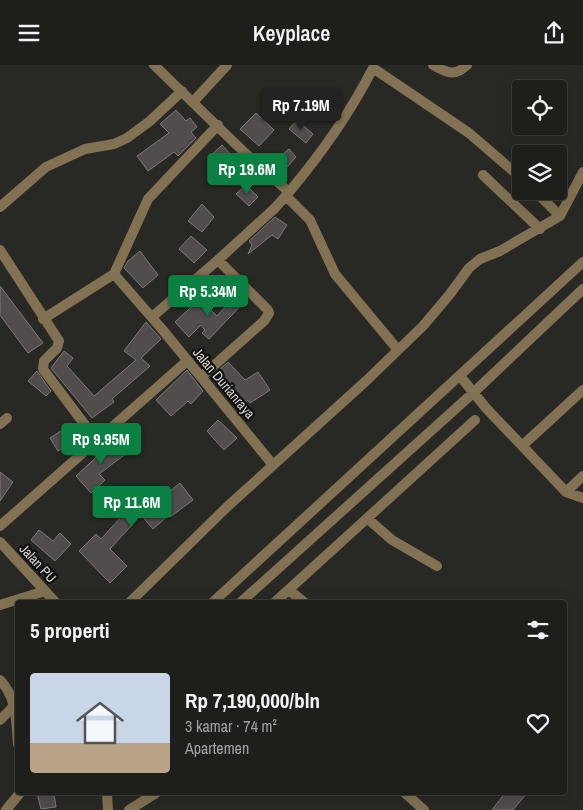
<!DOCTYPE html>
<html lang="id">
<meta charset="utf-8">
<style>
body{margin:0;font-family:"Archivo Narrow",sans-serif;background:#262724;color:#f1f3f6;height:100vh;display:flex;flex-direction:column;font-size:19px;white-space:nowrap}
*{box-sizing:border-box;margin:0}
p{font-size:16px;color:#a1a2a3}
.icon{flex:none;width:28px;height:28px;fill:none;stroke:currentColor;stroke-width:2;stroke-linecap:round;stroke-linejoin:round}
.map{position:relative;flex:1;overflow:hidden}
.sheet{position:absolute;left:15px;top:535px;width:552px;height:195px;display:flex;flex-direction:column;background:#1e1e1b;border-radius:5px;box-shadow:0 5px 20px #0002,0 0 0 1px #3c3c3a}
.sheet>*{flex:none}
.buttons{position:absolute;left:512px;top:15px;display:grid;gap:10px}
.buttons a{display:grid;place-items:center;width:55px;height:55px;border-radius:5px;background:#1e1e1b;box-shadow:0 5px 20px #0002,0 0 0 1px #3c3c3a;font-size:25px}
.price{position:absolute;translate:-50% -42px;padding:0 11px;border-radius:5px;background:#0b8043;color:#fff;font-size:16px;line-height:32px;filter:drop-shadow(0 1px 2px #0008)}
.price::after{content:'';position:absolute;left:50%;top:30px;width:15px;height:11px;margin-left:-8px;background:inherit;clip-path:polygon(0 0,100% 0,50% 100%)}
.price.active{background:#222;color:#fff}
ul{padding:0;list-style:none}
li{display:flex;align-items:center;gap:15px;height:125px;padding:0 15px}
li span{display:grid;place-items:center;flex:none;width:140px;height:100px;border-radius:5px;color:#555}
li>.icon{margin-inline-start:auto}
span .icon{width:60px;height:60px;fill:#fffc;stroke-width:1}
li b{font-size:21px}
h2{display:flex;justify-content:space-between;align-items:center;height:60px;padding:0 15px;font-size:21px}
header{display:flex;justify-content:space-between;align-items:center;height:65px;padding:0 15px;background:#1e1e1b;font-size:22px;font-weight:600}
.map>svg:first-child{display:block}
</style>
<header><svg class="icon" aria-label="menu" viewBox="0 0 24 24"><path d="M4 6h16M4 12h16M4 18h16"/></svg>Keyplace<svg class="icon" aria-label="share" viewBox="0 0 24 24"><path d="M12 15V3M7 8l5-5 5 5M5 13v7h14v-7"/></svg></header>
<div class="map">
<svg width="583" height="745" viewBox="0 0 583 745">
<rect width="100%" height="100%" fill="#282824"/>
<path fill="#524d4d" stroke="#7e7979" d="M176 45 186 56 190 53 197 62 191 67 196 73 178 91 174 87 148 106 137 91 169 68 160 59Z
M256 48 274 65 259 81 240 64Z
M297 55 313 69 306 78 289 64Z
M222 80 232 91 236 88 244 96 228 114 208 93Z
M289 84 296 92 280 110 269 101Z
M246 120 258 132 249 141 236 129Z
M202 139 214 152 202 167 188 156Z
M275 152 287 160 278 174 272 170 248 189 252 180 249 176Z
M191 171 207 185 194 198 179 184Z
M140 186 158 210 143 223 124 203 128 196Z
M0 221 43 278 28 288 0 250Z
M239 226 247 234 209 274 202 268 205 265 201 260 189 272 175 257 200 234 217 251Z
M146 257 161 274 141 293 150 301 112 334 114 337 92 353 51 303 64 286 73 293 67 301 94 331 136 295 124 286Z
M228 297 245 315 258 307 270 325 250 338 248 335 241 341 212 311Z
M187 305 203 326 191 339 188 336 171 351 156 335Z
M37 306 51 326 46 331 28 316Z
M218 355 237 373 224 385 207 366Z
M62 365 70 379 58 386 50 373Z
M116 373 127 388 99 409 105 415 91 428 76 411 104 385 103 383Z
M0 407 13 417 0 436Z
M180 418 193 435 170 452 169 450 153 464 141 450 110 484 127 501 110 518 79 486 96 469 101 474 132 440 127 434 141 421 155 438Z
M39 465 53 476 60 468 71 479 55 496 31 475Z
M37 728H54L56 742 41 744Z
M505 728H527L513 745H492Z"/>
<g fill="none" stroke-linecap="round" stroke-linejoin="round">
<path stroke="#827253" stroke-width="10" d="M154 0 246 89 289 127C322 88 350 48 373 3L469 68 521 113
M433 0C447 8 455 12 467 0
M193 37 227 0
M483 110 540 164
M535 126 560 151
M286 131 310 155 335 209 398 285
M0 142 46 102 85 84 114 79 127 73 150 56 182 26
M0 185 59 276 57 283 44 296 43 304 97 376
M218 195 275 143 289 127
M114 209 161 263 273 400
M152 252 218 195 268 245 269 248 264 256 201 312
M43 254 114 209 148 134 218 60
M460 311 486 343 566 427 583 433
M0 359 7 353
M523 380 583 325
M566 427 583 411
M368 454 392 475 437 501
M0 461 187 296
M289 525 305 538
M129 538 228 441 366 316 423 261 450 229 469 203 480 194 500 186 560 151 583 107
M212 538 583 197
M240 538 473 328 583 224
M274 538 475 355
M0 540 45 526
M0 615C17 633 16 655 18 679
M0 655 14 641
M405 728 424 745
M6 745 20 728
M129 745 156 728"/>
<path stroke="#827253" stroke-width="10" d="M0 477 56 538
M107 728 108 745"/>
</g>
<g text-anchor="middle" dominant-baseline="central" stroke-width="4.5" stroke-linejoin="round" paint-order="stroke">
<g font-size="14" fill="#d3d2d0" stroke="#11100f">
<text transform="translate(224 318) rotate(50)">Jalan Durianraya</text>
<text transform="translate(38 498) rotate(47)">Jalan PU</text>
</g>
</g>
</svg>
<div class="buttons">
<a><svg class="icon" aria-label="locate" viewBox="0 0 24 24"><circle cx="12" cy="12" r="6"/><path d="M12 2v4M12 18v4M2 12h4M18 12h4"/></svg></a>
<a><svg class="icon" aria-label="layers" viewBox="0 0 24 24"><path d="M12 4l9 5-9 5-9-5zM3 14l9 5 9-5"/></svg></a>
</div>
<b class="price active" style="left:301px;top:66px">Rp 7.19M</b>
<b class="price" style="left:247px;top:130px">Rp 19.6M</b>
<b class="price" style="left:208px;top:252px">Rp 5.34M</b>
<b class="price" style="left:101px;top:400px">Rp 9.95M</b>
<b class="price" style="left:132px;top:463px">Rp 11.6M</b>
<section class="sheet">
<h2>5 properti<svg class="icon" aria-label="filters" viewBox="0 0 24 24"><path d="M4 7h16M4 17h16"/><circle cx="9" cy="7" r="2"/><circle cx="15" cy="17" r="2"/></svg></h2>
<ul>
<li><span style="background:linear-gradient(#c9d6e8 70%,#b9a48a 0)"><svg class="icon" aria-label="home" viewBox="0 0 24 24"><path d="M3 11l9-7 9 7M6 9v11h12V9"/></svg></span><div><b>Rp 7,190,000/bln</b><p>3 kamar · 74 m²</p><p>Apartemen</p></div><svg class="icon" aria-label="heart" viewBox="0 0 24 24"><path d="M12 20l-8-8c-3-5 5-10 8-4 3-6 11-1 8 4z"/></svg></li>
</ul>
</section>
</div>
